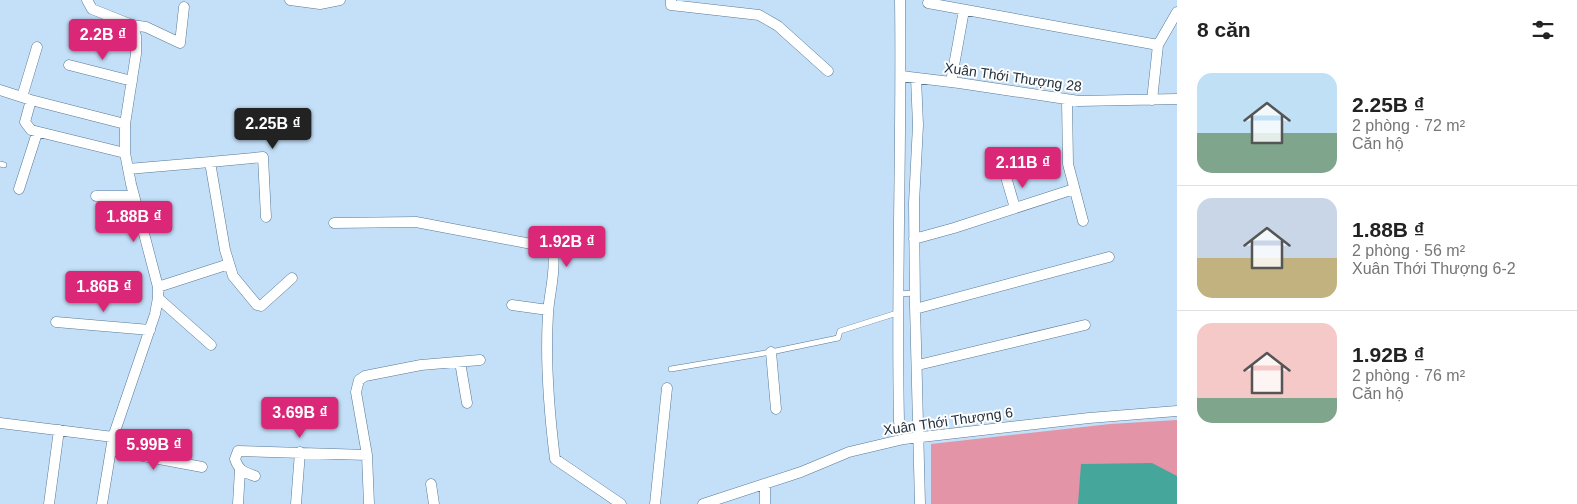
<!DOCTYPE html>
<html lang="vi">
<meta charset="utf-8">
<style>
body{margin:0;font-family:Arial,sans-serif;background:#f2f2f2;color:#222;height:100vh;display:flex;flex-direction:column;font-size:19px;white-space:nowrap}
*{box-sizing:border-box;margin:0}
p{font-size:16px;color:#767676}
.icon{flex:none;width:28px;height:28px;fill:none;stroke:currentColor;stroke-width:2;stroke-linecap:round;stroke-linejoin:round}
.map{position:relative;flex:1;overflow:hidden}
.side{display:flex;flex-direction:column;background:#fff;width:400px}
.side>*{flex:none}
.price{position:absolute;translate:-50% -42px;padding:0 11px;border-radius:5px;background:#db2777;color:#fff;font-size:16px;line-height:32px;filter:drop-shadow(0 1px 2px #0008)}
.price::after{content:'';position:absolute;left:50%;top:30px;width:15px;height:11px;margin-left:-8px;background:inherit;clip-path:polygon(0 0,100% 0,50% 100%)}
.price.selected{background:#222;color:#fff}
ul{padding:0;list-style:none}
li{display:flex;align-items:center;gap:15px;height:125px;padding:0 20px}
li+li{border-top:1px solid #e0e0e0}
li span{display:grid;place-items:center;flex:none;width:140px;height:100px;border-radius:15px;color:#555}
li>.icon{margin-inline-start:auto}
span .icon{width:60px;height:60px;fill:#fffc;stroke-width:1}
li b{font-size:21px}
h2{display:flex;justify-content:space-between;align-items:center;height:60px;padding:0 20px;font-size:21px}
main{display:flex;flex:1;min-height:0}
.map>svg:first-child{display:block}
</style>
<main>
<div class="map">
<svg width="1177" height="504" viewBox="0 0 1177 504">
<rect width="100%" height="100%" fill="#c4e0f9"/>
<path fill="#e494a7" d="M1177 420V504H931V444L1110 424Z"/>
<path fill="#45a79b" d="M1152 463 1177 476V504H1078L1081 464Z"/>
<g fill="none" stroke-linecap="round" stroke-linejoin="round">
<defs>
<path id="lane" d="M0 164 4 165
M898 294 915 293
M671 369 771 352 838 338 840 331 897 313"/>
<path id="street" d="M87 0 92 9 132 25 136 36V54L125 124V153L131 184 158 287V298L155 314 113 437 102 504
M290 0 320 4 340 0
M671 0V5L759 15 778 26 828 71
M928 3 1158 45
M132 25 146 27 180 43 184 7
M69 65 132 81
M901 76 959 83 1079 101 1177 99
M916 78 918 125 914 203 915 305 920 504
M951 82 964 10
M0 90 31 100 125 124
M22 97 37 47
M31 100 25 122 31 130 125 153
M1067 100 1068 164 1083 221
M1152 100 1158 45 1177 12
M210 162 263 157 266 217
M128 169 210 162 225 250 233 276 257 305 261 306 292 278
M1006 177 1015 208
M19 189 37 133
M96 196H134
M334 223 416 222 542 246 553 253C556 273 549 293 548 314 545 363 549 411 555 459L621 504
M914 239 954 228 1074 189
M158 287 229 264
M158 298 211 345
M512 305 548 310
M915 309 1109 257
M56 322 150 330
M771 352 776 409
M460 362 467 403
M918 365 1085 325
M899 422C896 281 902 141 900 0
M0 423 113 437
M111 450 202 467
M367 455 356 392 359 380 365 376 421 365 480 360
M255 476C244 472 239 471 235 459L238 451 367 455 369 504
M431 484 434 504
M765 484V504
M49 504 59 430
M238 504 240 470
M296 504 300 452
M655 504 667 388
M703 504 801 472 849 452 904 439 1089 418 1177 411"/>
</defs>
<use href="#lane" stroke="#587995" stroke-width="6"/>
<use href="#street" stroke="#587995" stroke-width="11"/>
<use href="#lane" stroke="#fff" stroke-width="5"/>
<use href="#street" stroke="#fff" stroke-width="10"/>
</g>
<g text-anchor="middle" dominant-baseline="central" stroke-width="4" stroke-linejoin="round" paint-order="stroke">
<g font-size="14" fill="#22303c" stroke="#fdfdfd">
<text transform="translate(1013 77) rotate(8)">Xuân Thới Thượng 28</text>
<text transform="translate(948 421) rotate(-8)">Xuân Thới Thượng 6</text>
</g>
</g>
</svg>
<b class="price" style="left:103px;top:61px">2.2B ₫</b>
<b class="price selected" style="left:273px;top:150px">2.25B ₫</b>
<b class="price" style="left:1023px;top:189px">2.11B ₫</b>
<b class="price" style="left:134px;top:243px">1.88B ₫</b>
<b class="price" style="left:567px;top:268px">1.92B ₫</b>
<b class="price" style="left:104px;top:313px">1.86B ₫</b>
<b class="price" style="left:300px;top:439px">3.69B ₫</b>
<b class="price" style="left:154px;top:471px">5.99B ₫</b>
</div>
<section class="side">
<h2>8 căn<svg class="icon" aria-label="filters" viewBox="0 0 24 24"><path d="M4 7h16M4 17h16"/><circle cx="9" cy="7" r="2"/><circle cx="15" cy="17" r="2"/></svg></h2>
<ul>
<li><span style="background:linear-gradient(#bfe0f5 60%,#7fa58c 0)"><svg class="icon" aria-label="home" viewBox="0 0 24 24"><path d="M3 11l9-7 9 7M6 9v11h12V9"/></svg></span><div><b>2.25B ₫</b><p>2 phòng · 72 m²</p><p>Căn hộ</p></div></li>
<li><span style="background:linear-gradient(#c9d6e8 60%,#c2b280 0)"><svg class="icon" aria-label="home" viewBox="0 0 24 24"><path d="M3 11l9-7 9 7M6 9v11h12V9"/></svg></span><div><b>1.88B ₫</b><p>2 phòng · 56 m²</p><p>Xuân Thới Thượng 6-2</p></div></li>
<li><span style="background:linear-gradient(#f6c9c9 75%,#7fa58c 0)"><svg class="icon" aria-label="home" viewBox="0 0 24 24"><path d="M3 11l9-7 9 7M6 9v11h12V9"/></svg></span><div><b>1.92B ₫</b><p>2 phòng · 76 m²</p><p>Căn hộ</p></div></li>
</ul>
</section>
</main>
